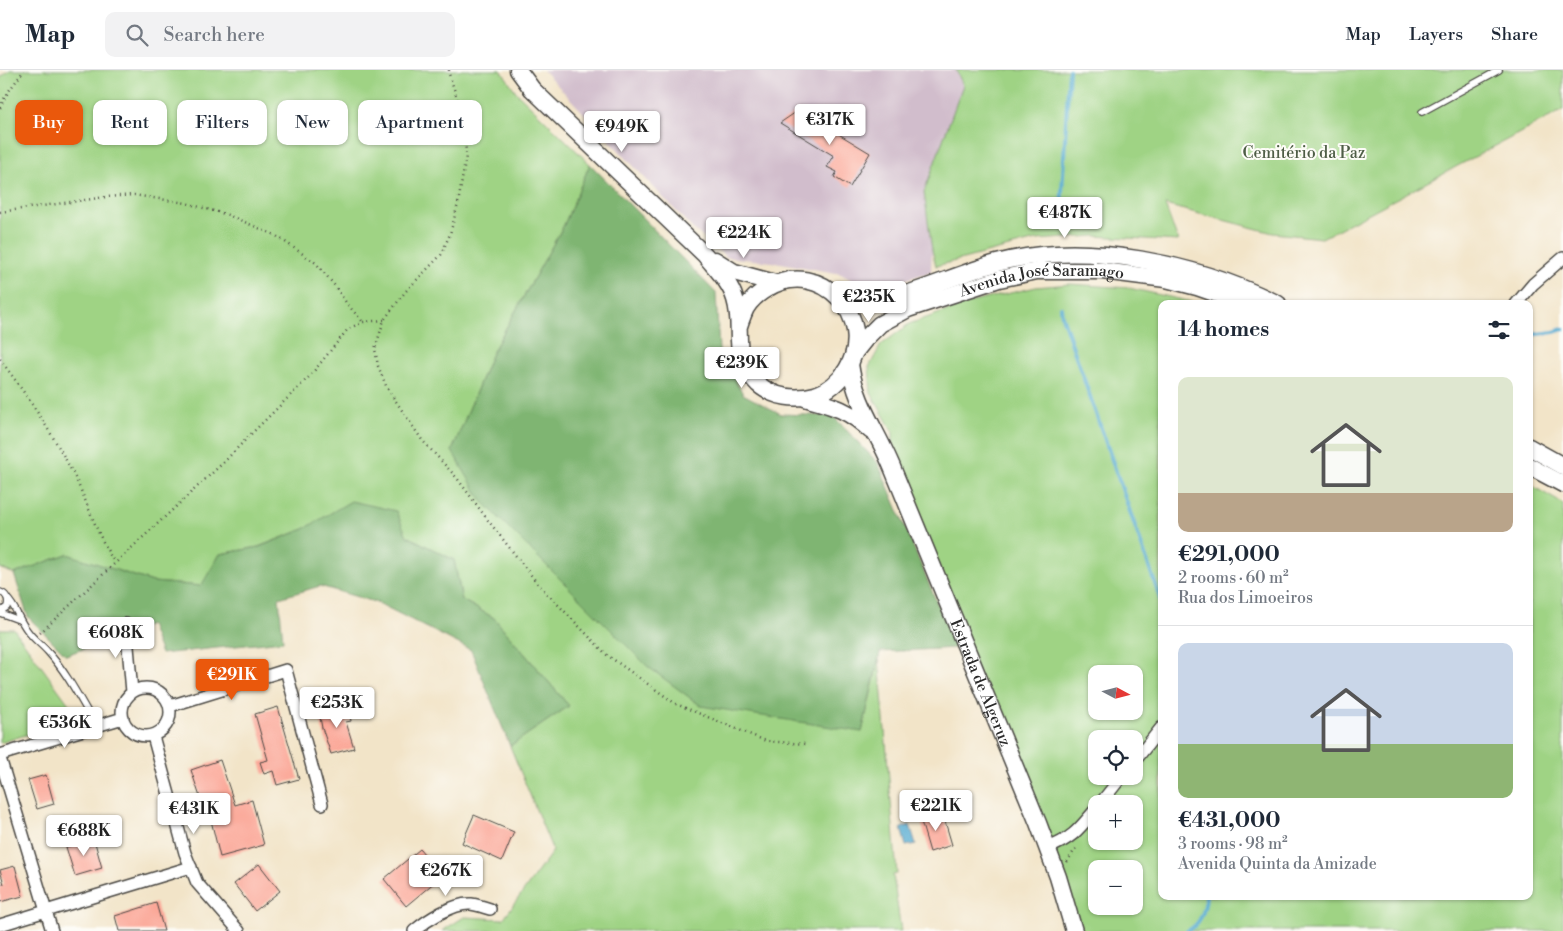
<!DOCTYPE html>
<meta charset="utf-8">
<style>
body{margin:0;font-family:"Libre Bodoni",serif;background:#f2f2f3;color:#1f2937;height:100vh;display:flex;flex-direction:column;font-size:19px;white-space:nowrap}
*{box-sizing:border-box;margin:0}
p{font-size:16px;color:#747a83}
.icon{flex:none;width:28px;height:28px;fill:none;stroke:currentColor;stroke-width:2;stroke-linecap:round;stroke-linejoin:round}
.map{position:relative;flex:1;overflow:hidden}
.sheet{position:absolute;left:1158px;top:230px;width:375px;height:600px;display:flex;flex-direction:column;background:#fff;border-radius:10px;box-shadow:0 1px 4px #0004}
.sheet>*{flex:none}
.banner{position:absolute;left:15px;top:30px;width:475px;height:45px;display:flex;gap:10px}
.needle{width:32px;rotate:97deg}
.buttons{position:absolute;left:1088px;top:595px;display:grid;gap:10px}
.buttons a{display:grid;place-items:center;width:55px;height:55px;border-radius:10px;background:#fff;box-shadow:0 1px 4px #0004;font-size:25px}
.price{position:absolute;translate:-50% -42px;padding:0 11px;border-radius:5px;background:#fff;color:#222;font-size:16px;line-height:32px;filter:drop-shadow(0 1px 2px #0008)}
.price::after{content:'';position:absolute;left:50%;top:30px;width:15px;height:11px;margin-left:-8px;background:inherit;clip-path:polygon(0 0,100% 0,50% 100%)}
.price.on{background:#ea580c;color:#fff}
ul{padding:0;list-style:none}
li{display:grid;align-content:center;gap:10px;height:265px;padding:0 20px}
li+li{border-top:1px solid #e0e1e3}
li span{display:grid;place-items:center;height:155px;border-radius:10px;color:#555}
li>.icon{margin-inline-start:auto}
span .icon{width:90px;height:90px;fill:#fffc;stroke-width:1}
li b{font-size:21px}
h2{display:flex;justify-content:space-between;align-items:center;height:60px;padding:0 20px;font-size:21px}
.chip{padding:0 18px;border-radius:10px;background:#fff;box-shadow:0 1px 4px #0004;font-size:18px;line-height:45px}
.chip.on{background:#ea580c;color:#fff}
header{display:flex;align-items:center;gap:30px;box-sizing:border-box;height:70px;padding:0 25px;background:#fff;border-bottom:1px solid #e0e1e3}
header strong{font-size:24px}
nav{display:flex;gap:28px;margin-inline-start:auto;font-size:18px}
.search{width:350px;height:45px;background:#f2f2f3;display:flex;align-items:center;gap:12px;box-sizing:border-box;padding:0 18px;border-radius:10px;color:#747a83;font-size:19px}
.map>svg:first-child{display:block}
</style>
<header>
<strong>Map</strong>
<div class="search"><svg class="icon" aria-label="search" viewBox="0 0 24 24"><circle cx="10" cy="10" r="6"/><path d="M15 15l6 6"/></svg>Search here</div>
<nav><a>Map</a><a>Layers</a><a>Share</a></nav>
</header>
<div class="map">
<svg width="1563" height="861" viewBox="0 0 1563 861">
<rect width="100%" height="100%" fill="#fdfcf7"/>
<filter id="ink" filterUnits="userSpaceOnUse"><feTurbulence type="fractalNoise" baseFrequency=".02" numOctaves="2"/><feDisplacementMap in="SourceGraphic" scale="10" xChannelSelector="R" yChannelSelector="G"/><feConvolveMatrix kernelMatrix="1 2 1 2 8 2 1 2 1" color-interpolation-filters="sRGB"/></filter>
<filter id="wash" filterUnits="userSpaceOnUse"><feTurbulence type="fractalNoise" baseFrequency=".0096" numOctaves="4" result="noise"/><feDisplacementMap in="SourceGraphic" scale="20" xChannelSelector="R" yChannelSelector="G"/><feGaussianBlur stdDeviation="1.12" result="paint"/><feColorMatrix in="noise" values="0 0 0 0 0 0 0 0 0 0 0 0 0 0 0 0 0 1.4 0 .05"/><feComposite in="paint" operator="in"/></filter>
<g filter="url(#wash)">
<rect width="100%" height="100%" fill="#f2e4c8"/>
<path fill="#d1bdcc" d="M543 0H957L963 15 924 122 932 180 931 202 869 220 841 204 781 193 726 187 692 158Z"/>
<path fill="#9fd384" stroke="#657f58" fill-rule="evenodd" d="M10 0H501L517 23 590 94 564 155 492 283 452 381 862 662 879 589 897 804 893 805 901 861H442L464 847 503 849 553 781 510 676 569 636 494 548 462 530 454 490 407 466 304 459 258 477 220 484 202 516 153 512 67 484 14 504 0 498V8Z
M956 0H1563V40L1322 168 1273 163 1165 135 1178 171 1095 166 1036 170 936 196 932 180 924 122 963 15Z
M1070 214 1129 218 1201 234H1161V826H1529V414L1563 434V861H1077L893 385V362L871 323 869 297 881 275 909 254 972 232 1036 217ZM1096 604H1134V641H1096ZM1096 669H1134V706H1096ZM1096 734H1134V771H1096ZM1096 799H1134V836H1096Z
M0 559H14L79 648 0 673Z"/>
<path fill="#7fb572" stroke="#55704e" d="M590 94 716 223 719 280 743 324 781 344 833 346 878 393 956 578 880 582 862 662 701 636 647 596 482 431 452 381 492 283 564 155Z
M351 431 396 441 407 466 454 490 462 530 494 548 569 636 510 676 471 580 378 533 320 516 279 528 283 571 161 584 150 555 66 585 28 547 14 504 67 484 153 512 201 516 220 484 259 477 304 459Z"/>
<path fill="#55abd1" stroke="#406b7e" d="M910 755 916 774 906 776 901 758Z"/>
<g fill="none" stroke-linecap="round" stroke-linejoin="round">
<path stroke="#55abd1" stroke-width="4" d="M1060 157 1069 0
M1061 237 1062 246 1161 531
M1529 265 1554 262 1563 259
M1187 861C1201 854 1205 841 1206 826"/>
</g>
<g id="blocks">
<path fill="#fba595" d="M799 40 870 83 850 117 834 107 837 102 827 97 834 86 780 53Z
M342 636 344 642 349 641 351 651 346 652 354 678 331 684 322 658 319 642Z
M278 637 299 709 277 715 273 701 264 704 260 692 268 690 255 644Z
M220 690 235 735 252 730 264 775 220 787 207 734 203 736 191 700Z
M46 705 54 734 37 739 28 710Z
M942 741 952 775 930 782 920 748Z
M474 745 514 762 502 791 462 773Z
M94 769 102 798 75 806 66 777Z
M420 779 442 806 406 836 384 809Z
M259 794 280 821 255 841 234 814Z
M15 796 23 826 0 832V815L4 814 0 800Z
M156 833 164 861H119L115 846Z"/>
</g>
</g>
<g filter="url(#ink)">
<use href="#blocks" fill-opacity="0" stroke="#494743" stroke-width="1"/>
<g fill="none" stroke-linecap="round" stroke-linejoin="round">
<defs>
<path id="lane" d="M1422 42 1499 0
M0 522C7 524 9 530 7 537L0 542
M7 528C16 537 19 550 27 560 33 569 41 574 48 582 68 604 81 631 96 656
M0 543 19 550"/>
<path id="street" d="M1516 234 1533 214 1563 188
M126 554 132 622
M122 642a24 24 0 1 1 48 0a24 24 0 1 1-48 0Z
M170 636 286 600 322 734
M153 666 185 783 197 813 239 861
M0 685 123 648
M0 688 52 861
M1134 692 1161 658
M1100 734 1122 706
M1048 778C1073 768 1079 759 1096 739
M0 855 191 797
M414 861C427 850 453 833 471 834 477 835 484 837 490 839"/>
<g id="secondary">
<path d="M518 0 532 19 705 185C716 199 730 212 735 229 745 261 728 285 758 314 774 328 796 330 815 325 828 321 840 311 847 299 878 248 820 187 768 218 759 223 751 230 746 238 743 244 741 250 739 256"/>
<path d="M715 190 734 202 775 213"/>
<path d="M843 231C856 231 871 233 885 230 921 222 960 203 997 193 1086 169 1197 194 1278 234"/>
<path id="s1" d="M854 283 866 268 880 254 908 239 999 209 1037 201H1102L1166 209 1197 217 1246 234"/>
<path id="s2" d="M850 294C855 334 880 365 894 402 942 519 990 636 1038 753L1058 807 1074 861"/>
<path d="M805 328C834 336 849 340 871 361"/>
<path d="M1529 377 1563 396"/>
<path d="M1529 396 1563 414"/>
</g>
</defs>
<use href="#lane" stroke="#494743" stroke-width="8"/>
<use href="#street" stroke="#494743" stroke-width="14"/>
<use href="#secondary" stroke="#494743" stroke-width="19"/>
<path stroke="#494743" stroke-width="2.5" stroke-dasharray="1 4" stroke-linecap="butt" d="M449 0V4L462 43 465 61 466 86 458 134 450 164 441 185 406 221 384 250 375 279 378 296 387 318 422 370 457 408 487 449 538 514 607 585 676 634 766 671 805 674
M0 38C6 22 15 14 24 0
M0 142 106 127 134 125 186 133 228 145 275 165 316 193 335 216 347 234 363 252
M0 289C30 330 58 371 79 416 91 442 99 469 115 493
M40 563 224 392 251 364 310 306 348 259 363 252 384 250
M1067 792 1076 778"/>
<use href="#lane" stroke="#fff" stroke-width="5.5"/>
<use href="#street" stroke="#fff" stroke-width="11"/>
<use href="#secondary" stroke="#fff" stroke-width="16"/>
</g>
</g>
<g text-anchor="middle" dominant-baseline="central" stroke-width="4" stroke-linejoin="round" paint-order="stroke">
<g font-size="16" fill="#4e5d46" stroke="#fdfcf7">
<text x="1304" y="83">Cemitério da Paz</text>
</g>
<g font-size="16" fill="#2b2b2b" stroke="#fdfcf7">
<text stroke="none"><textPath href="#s1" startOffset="209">Avenida José Saramago</textPath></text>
<text stroke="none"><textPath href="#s2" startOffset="345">Estrada de Algeruz</textPath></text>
</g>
</g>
</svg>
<div class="buttons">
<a><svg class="needle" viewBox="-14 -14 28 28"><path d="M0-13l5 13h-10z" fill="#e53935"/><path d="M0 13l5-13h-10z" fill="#747a83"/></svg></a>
<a><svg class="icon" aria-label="locate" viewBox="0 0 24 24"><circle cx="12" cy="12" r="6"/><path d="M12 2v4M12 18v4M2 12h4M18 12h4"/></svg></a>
<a>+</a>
<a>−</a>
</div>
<b class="price" style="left:830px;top:76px">€317K</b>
<b class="price" style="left:622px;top:83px">€949K</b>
<b class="price" style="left:1065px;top:169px">€487K</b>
<b class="price" style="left:744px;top:189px">€224K</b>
<b class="price" style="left:869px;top:253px">€235K</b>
<b class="price" style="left:742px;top:319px">€239K</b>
<b class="price" style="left:116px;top:589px">€608K</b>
<b class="price on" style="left:232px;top:631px">€291K</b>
<b class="price" style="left:337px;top:659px">€253K</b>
<b class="price" style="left:65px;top:679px">€536K</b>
<b class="price" style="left:936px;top:762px">€221K</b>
<b class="price" style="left:194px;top:765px">€431K</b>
<b class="price" style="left:84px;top:787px">€688K</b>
<b class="price" style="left:446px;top:827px">€267K</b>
<div class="banner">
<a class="chip on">Buy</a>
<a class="chip">Rent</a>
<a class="chip">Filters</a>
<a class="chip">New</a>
<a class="chip">Apartment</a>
</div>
<section class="sheet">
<h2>14 homes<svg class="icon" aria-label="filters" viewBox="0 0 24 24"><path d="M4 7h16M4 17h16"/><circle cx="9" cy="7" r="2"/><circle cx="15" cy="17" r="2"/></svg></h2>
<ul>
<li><span style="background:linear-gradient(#dfe7d0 75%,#b9a48a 0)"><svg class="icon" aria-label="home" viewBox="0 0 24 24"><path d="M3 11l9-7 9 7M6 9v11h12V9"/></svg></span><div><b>€291,000</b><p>2 rooms · 60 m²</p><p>Rua dos Limoeiros</p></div></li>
<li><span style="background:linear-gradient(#c9d6e8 65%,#8fb573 0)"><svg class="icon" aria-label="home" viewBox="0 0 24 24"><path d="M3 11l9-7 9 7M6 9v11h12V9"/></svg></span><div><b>€431,000</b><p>3 rooms · 98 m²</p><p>Avenida Quinta da Amizade</p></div></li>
</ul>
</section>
</div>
